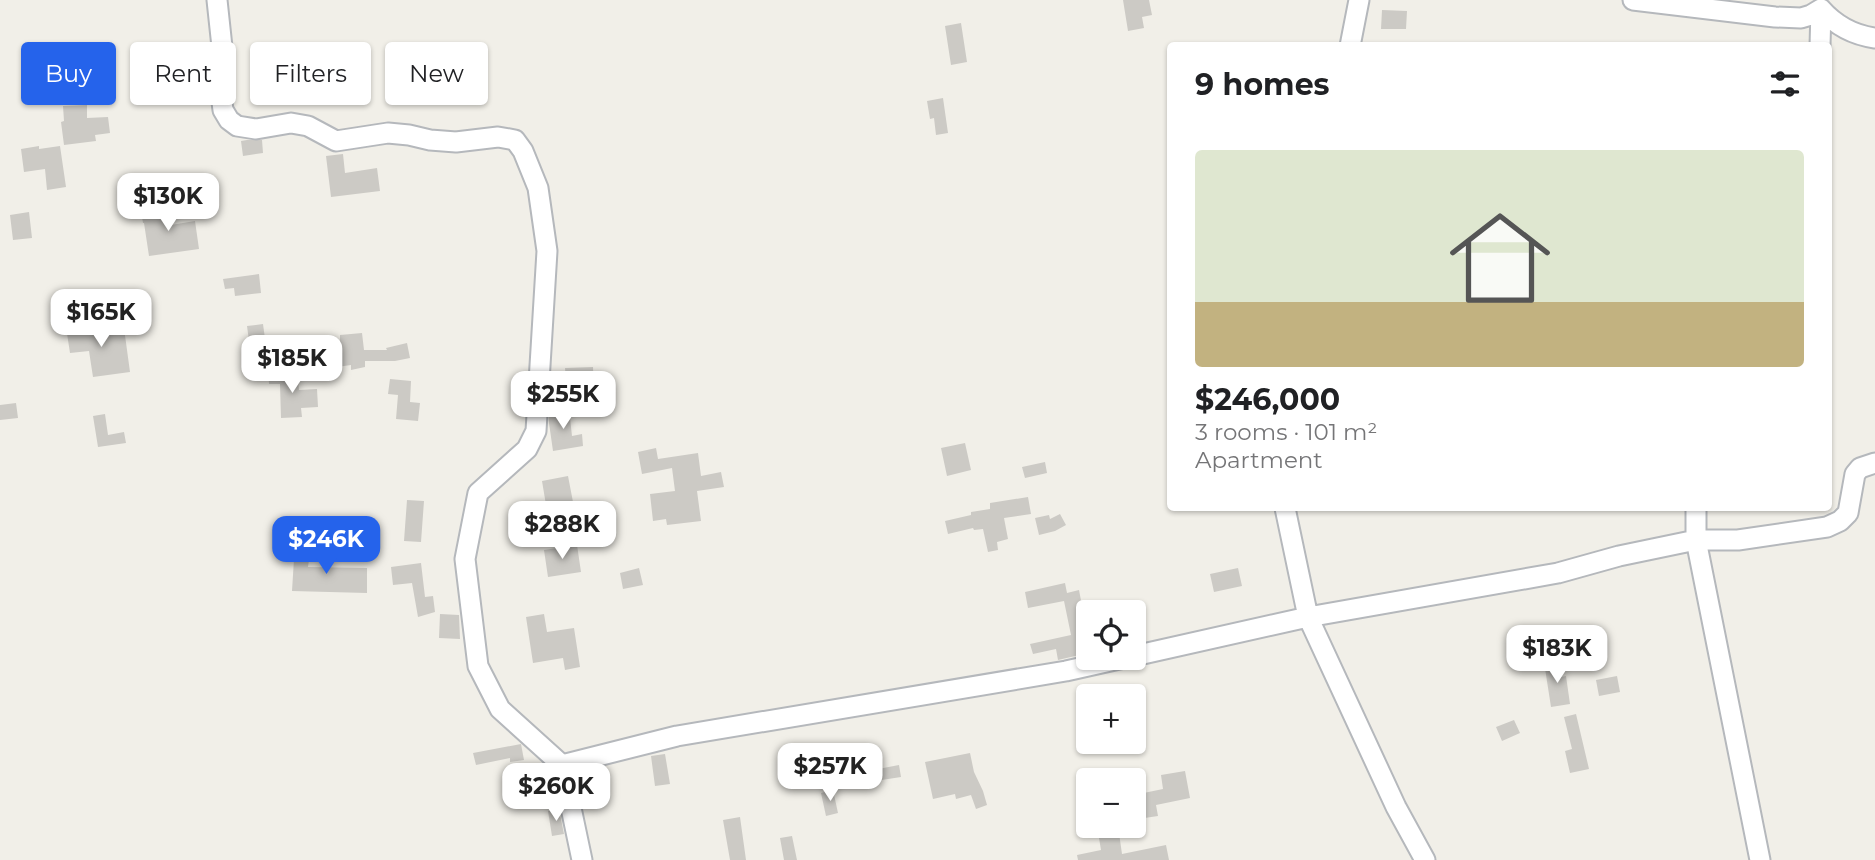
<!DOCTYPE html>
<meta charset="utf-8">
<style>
body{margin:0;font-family:Montserrat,sans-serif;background:#f6f6f6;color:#202124;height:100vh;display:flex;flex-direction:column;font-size:26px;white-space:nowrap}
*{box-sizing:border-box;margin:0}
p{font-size:23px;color:#757577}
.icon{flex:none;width:38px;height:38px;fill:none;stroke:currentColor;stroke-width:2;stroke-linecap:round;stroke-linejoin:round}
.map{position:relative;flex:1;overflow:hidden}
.side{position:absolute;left:1167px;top:42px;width:665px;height:469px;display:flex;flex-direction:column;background:#fff;border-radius:7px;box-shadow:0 2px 5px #0004}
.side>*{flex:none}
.banner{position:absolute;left:21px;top:42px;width:665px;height:63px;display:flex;gap:14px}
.tools{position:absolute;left:1076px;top:600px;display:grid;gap:14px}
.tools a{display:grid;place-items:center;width:70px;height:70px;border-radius:7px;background:#fff;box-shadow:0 2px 5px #0004;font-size:35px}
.price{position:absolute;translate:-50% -60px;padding:0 16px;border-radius:14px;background:#fff;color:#222;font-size:23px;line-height:46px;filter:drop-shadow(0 2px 4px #0008)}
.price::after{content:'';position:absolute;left:50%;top:42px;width:21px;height:16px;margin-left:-10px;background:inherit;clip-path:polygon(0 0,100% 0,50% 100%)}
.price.active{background:#2563eb;color:#fff}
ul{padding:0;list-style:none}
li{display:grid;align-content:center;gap:14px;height:371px;padding:0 28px}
li span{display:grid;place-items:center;height:217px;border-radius:7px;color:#555}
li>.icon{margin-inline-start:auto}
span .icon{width:126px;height:126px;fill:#fffc;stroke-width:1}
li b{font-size:30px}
h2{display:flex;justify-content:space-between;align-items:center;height:84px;padding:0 28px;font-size:30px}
.pill{padding:0 24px;border-radius:7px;background:#fff;box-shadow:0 2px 5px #0004;font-size:24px;line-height:63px}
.pill.active{background:#2563eb;color:#fff}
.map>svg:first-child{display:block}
</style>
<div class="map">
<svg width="1875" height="860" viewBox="0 0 1875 860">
<rect width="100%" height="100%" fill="#f1efe8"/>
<path fill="#cccac5" d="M1123 0H1149L1152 15 1142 17 1144 28 1128 31Z
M1382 10 1407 11 1406 29H1381Z
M961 23 967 62 951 65 945 26Z
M106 52 110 86 89 90 84 55Z
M943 98 948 133 936 135 934 118 930 119 927 101Z
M87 105V118L108 117 110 133 95 135 96 141 64 145 61 122 64 121 63 106Z
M247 140H262L263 153 243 156 241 141Z
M39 146V149L60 146 66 187 47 190 45 169 24 172 21 149Z
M343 154 345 173 377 168 380 191 331 197 326 156Z
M168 206 171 225 195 221 199 249 149 256 144 223H143L141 211Z
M29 212 32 238 13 240 10 215Z
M259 274 261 293 235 296 234 288 225 289 223 279Z
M128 290 131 308 117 310 114 292Z
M263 324 266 346 250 348 247 326Z
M66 327 124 328 130 372 93 377 89 351 70 353Z
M362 333 364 350H387L386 348 407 343 410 358 395 361H365V367L351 370V365L322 369 320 357 336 356V350H340V335Z
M279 366 280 380 298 379 299 390 317 389 318 407 301 408 302 417 281 418 280 384H269L268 367Z
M593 367 594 391 567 392 565 368Z
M390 379 411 381 410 402 420 403 418 421 396 419 398 395 388 394Z
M16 403 18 418 0 420V405Z
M569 409 572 436 582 434 583 446 553 451 549 423V412Z
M105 414 108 435 124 432 126 443 98 447 93 416Z
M965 443 971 470 947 476 941 448Z
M656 448 658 459 698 453 701 476 721 472 724 487 697 491 701 521 667 525 666 519 653 521 650 494 675 491 672 468 642 474 638 452Z
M1045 462 1047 473 1025 478 1022 467Z
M568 476 573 502H571L577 522 554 529 551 517H548L542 481Z
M1028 497 1031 514 1004 518 1008 539 997 542 998 550 988 552 983 529 974 530 973 528 948 534 945 521 971 515V512L990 509V503Z
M407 500 424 501 421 542 404 541Z
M1060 514 1066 525 1055 531 1039 535 1035 518 1049 515 1050 519Z
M295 543 311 545 308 567 367 568V593L292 591Z
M577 545 581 572 548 577 544 550Z
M421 563 425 597 433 596 435 612 418 617 412 583 393 585 391 567Z
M639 568 643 585 623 589 620 573Z
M1238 568 1242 586 1214 592 1210 574Z
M1065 583 1067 593 1079 590 1088 637V653L1058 660 1056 649 1033 654 1030 644 1071 635 1064 601 1028 608 1025 592Z
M440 614 459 615 460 639 439 638Z
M544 614 547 632 574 628 580 667 565 670 563 658 533 663 526 617Z
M1559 660 1561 677 1566 676 1570 704 1551 707 1544 662Z
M1617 676 1620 692 1599 696 1596 680Z
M1576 714 1589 769 1570 773 1565 751 1572 749 1564 717Z
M1514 720 1520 733 1502 741 1496 727Z
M521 744 524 760 510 762V758L476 765 473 753Z
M970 753 974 772 983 791 987 805 976 809 971 795 956 799 955 794 933 799 925 762Z
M665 754 670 784 655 786 651 756Z
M899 765 901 777 875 781 873 770Z
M1185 771 1190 798 1156 805 1158 816 1138 819 1134 795 1163 789 1161 775Z
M536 790 539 806 517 809 515 793Z
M833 790 838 813 826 816 821 793Z
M559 809 564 834 552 836 548 811Z
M740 817 746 860H730L723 820Z
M1097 826H1118L1122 854 1166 845 1169 860H1078L1077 855 1101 850Z
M792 836 797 860H784L780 838Z"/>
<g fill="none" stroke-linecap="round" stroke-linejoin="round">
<defs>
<path id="minor" d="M217 0 222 47 221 95 223 110 229 120 237 126 256 129 291 123 308 126 336 141 388 133 409 135 430 140 456 142 498 137 515 140 523 151 538 188 547 251 536 431 527 449 478 493 465 559 478 666 500 709 562 765 582 860
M1633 0 1775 17 1801 18 1811 15 1821 9
M1821 9C1836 26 1853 35 1875 38
M1350 46 1359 0
M1820 46 1821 9
M1285 508 1308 617 1396 807 1425 860
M1696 508V540L1760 860
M1134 656 1308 617 1558 573 1619 556 1696 540H1738L1827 527 1840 521 1848 513 1855 474 1860 468 1875 463
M562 765 677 736 1066 671 1124 658"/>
</defs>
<use href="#minor" stroke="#b5b8bc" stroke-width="23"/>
<use href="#minor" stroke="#fff" stroke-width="19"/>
</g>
</svg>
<div class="tools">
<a><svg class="icon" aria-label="locate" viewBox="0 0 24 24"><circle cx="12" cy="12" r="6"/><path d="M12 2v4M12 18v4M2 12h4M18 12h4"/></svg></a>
<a>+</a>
<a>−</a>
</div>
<b class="price" style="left:168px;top:233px">$130K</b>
<b class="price" style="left:101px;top:349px">$165K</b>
<b class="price" style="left:292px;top:395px">$185K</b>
<b class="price" style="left:563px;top:431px">$255K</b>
<b class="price" style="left:562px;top:561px">$288K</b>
<b class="price active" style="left:326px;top:576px">$246K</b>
<b class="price" style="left:1557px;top:685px">$183K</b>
<b class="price" style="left:830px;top:803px">$257K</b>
<b class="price" style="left:556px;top:823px">$260K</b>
<div class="banner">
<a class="pill active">Buy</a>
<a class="pill">Rent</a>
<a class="pill">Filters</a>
<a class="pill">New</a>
</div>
<section class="side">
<h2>9 homes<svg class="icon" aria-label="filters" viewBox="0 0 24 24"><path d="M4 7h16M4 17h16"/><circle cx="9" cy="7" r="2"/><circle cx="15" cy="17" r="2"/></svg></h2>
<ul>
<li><span style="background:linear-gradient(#dfe7d0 70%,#c2b280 0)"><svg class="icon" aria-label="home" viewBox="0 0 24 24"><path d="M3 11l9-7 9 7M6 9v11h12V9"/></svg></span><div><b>$246,000</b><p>3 rooms · 101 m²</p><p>Apartment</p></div></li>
</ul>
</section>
</div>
